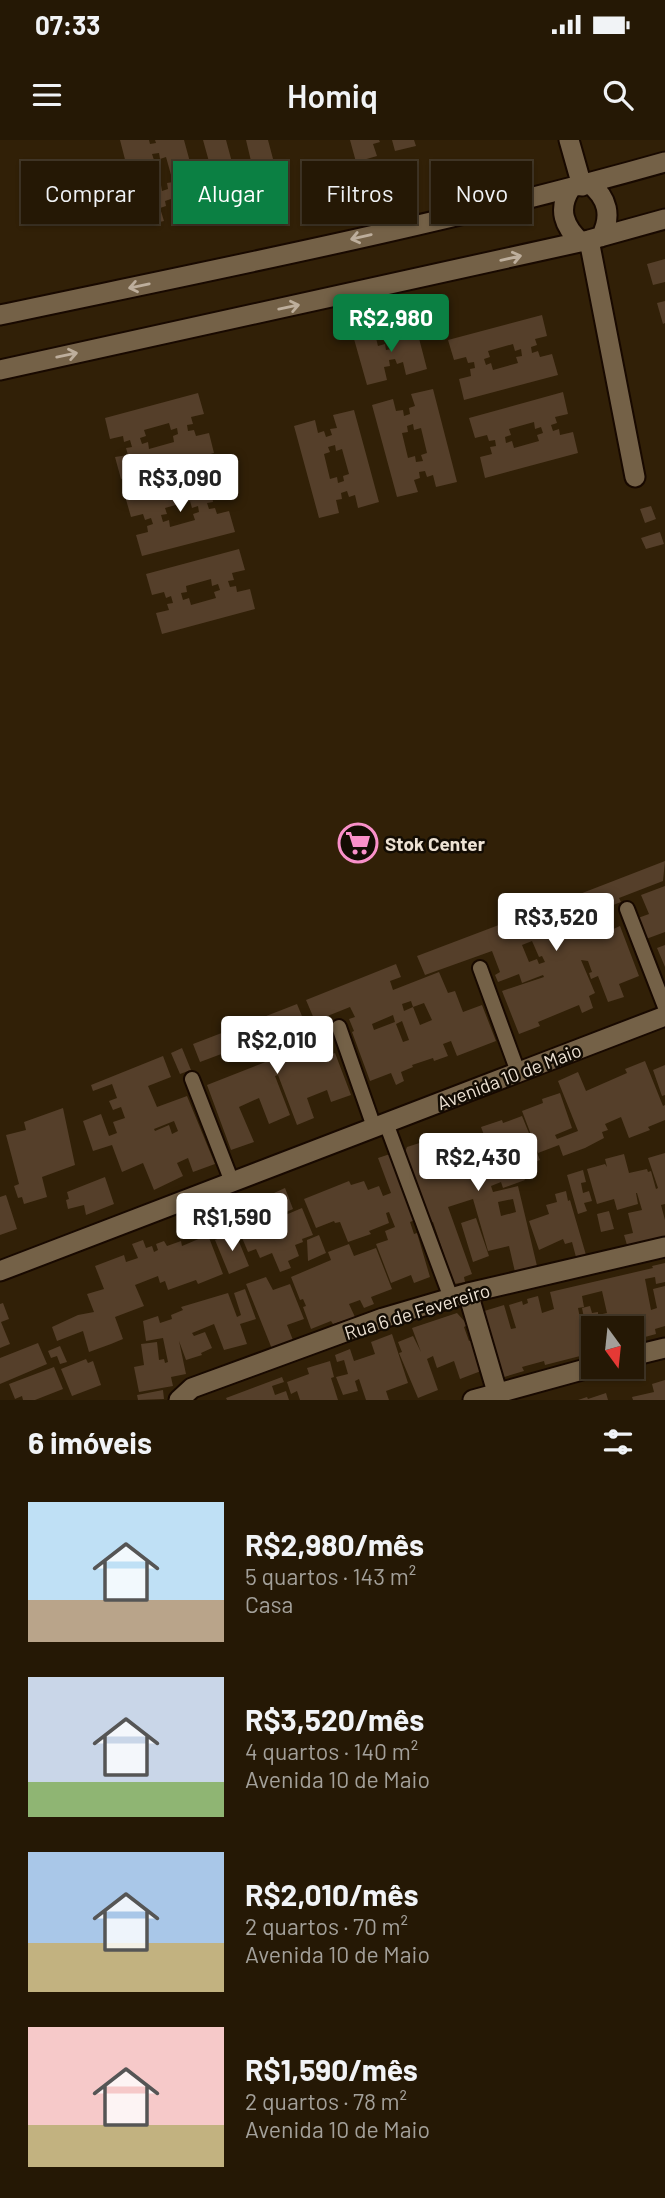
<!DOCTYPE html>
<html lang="pt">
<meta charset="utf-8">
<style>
body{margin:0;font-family:Barlow,sans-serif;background:#2d210f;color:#f1f3f6;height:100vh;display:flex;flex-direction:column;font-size:26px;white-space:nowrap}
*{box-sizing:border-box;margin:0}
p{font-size:23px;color:#a3a09a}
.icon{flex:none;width:38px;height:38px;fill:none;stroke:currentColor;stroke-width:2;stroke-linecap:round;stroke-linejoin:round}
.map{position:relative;height:1260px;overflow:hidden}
.panel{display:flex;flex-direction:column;background:#251805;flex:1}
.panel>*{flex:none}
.banner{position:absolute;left:21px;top:21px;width:623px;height:63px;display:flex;gap:14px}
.needle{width:46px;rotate:165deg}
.fabs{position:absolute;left:581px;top:1176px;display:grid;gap:14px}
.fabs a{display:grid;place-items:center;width:63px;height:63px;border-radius:0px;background:#251805;box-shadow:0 2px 5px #0004,0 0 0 2px #423727;font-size:35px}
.price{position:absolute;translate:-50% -60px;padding:0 16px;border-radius:7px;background:#fff;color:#222;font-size:23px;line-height:46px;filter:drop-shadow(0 2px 4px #0008)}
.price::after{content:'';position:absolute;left:50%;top:42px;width:21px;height:16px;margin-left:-10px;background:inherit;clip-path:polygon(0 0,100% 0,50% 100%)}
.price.selected{background:#0b8043;color:#fff}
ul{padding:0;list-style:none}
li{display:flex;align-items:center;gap:21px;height:175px;padding:0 28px}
li span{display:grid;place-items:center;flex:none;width:196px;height:140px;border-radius:0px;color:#555}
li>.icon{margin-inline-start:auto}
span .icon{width:84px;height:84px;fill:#fffc;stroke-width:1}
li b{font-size:30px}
h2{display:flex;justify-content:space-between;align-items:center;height:84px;padding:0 28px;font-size:30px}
.chip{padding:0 24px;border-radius:0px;background:#251805;box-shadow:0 2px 5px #0004,0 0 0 2px #423727;font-size:24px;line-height:63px}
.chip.selected{background:#0b8043;color:#fff}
.status{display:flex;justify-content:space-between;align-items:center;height:49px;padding:0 35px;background:#251805;direction:ltr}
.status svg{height:19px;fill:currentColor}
header{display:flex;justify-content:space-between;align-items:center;height:91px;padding:0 28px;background:#251805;font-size:32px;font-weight:600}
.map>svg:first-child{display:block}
</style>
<div class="status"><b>07:33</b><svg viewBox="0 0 49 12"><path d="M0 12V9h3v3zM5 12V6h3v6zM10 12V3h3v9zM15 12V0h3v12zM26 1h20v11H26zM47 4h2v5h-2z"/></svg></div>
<header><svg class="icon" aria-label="menu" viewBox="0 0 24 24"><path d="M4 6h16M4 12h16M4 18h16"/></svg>Homiq<svg class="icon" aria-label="search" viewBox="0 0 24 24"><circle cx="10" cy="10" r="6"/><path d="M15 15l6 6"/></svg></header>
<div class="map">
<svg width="665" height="1260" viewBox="0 0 665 1260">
<rect width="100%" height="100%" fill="#312007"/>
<path fill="#553f2a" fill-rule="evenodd" d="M120 0H149L150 4 156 3 155 0H184L203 70 182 76 179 63 173 65 171 59 165 61 166 66 160 68 164 81 142 86ZM159 13 160 19 166 17 173 42 167 43 168 49 162 51 161 45 154 47 148 22 154 20 152 14Z
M203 0H226L233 26 239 24 240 30 247 28 245 22 251 21 246 0H268L281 49 260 55 257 42 251 44 249 38 243 40 245 46 238 47 242 60 221 65Z
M350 0H379L380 2 373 4 377 16 356 22Z
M392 0H414L416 6 395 11Z
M665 119V142L653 145 647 124Z
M665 161V183L663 184 657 163Z
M542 175 547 196 535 199 537 205 531 207 532 213 538 211 540 217 552 214 558 235 464 260 459 239 471 236 470 229 475 228 474 222 468 223 466 217 454 220 448 200ZM513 204 515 211 521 209 522 216 516 217 518 223 493 230 491 223 486 225 484 219 490 217 488 211Z
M415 183 427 229 406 235 403 222 397 224 395 219 389 220 390 226 384 227 387 240 367 245 354 199 375 194 378 206 385 204 386 210 392 209 391 203 397 201 394 189Z
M433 249 457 342 436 347 433 335 427 337 425 331 419 332 420 338 414 340 418 352 397 357 372 265 393 259 396 271 403 270 404 276 410 274 409 268 415 266 411 254ZM413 284 414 290 421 288 427 313 421 315 423 321 416 322 415 316 408 318 402 293 408 292 407 286Z
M563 252 568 274 555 277 557 283 551 285 553 291 559 289 560 295 573 292 578 313 485 338 480 317 492 314 490 307 496 306 495 300 489 301 487 295 475 298 469 278ZM534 282 535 289 541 287 543 293 537 295 539 301 514 308 512 301 506 303 505 297 511 295 509 289Z
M198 253 204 274 191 277 193 284 187 285 188 291 194 290 196 296 209 293 214 313 121 339 115 317 128 315 126 308 132 307 130 300 124 302 123 296 110 299 105 278ZM169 283 171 290 177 288 178 294 173 296 174 302 149 309 148 302 142 304 140 298 146 296 144 290Z
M354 270 379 362 358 368 355 355 349 357 347 351 341 353 342 359 336 360 339 373 319 378 294 286 315 280 318 293 324 291 326 297 332 295 330 289 337 288 333 275ZM335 305 336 311 342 309 349 334 343 336 344 341 338 343 337 337 330 339 324 314 330 312 328 307Z
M219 331 224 352 212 355 213 362 207 363 209 369 215 368 217 374 229 371 235 392 142 416 136 395 148 392 147 386 153 384 151 378 145 380 143 374 131 377 125 356ZM190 361 192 368 198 366 199 372 193 374 195 380 170 387 169 380 163 382 161 375 167 374 165 368Z
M651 366 656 379 645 383 640 369Z
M660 392 664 404 646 409 641 398Z
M239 409 245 430 232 433 234 440 228 441 230 447 236 446 237 452 250 449 255 469 162 494 156 473 169 470 167 464 173 463 171 456 166 458 164 452 152 455 146 434ZM211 439 212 446 218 444 220 450 214 452 216 458 191 465 189 458 183 460 181 453 187 452 186 446Z
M665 721 663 741 619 758 621 762 603 769 611 790 620 786 639 836 619 844 624 857 608 862 598 836 591 839 589 833 592 832 588 821 581 820 595 853 589 856 593 868 582 873 579 865 538 882 540 886 519 894 502 851 544 837 543 835 522 843 519 834 498 842 495 835 500 832 492 811 425 835 417 816 525 775 533 796 549 790 541 769ZM532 801 539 817 542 816 545 822 539 824 537 819 529 822 522 805Z
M665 746V792L646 799 638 778 649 774 641 755Z
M665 805V827L657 808Z
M396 824 401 837 390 841 393 850 439 832 448 853 455 851 463 872 482 865 496 901 457 916 451 901 443 904 448 916 434 921 433 918 412 925 413 927 401 932 404 941 396 945 391 933 370 941 352 892 354 891 349 879 355 877 350 867 315 881 306 860ZM411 861 413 867 424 863 432 880 420 885 413 867 404 871 402 864ZM393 875 395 882 374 890 372 884ZM402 881 409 900 403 902 396 884Z
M297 864 304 881 277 891 279 895 308 884 317 905 312 907 316 919 335 913 351 955 331 962 327 950 307 958 314 978 297 985 278 935 275 936 290 975 269 984 259 958 239 967 254 1002 231 1010 207 945 268 921 261 902 247 908 238 887Z
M232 889 240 907 200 922 193 904Z
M182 908 191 930 180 934 171 913Z
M163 916 171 937 148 946 157 967 187 956 215 1024 193 1032 188 1018 177 1023 183 1036 154 1050 143 1023 122 1032 112 1005 93 1011 83 981 101 974 109 996 117 993 113 982 125 978 121 967 113 970 109 961 117 958 112 944 93 951 91 945ZM174 981 178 991 172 994 169 985 155 991 154 989Z
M645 921 663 966 665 965V980L648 987 650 990 629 998 621 977 605 984 608 990 602 992 604 998 585 1008 563 1016 559 1005 538 1013 522 971 543 963 542 959 560 953 572 988 555 995 557 999 578 991 558 941 578 932 586 951 627 933 625 929Z
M665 925V955L662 956 653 930Z
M63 968 75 1025 42 1037 47 1057 24 1064 22 1057 18 1058 14 1046 19 1044 6 995 26 990 24 982Z
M522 976 540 1020 520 1028 525 1040 503 1048 501 1042 491 1046 493 1052 518 1046 537 1126 515 1132 509 1106 488 1111 473 1059 448 1067 472 1134 464 1137 465 1142 454 1144 433 1082 429 1083 404 1014 407 1007 435 998 443 1026 454 1022 451 1008 461 1005 472 1044 465 1017 490 1011 481 987 502 980 503 983ZM513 1059 516 1072 501 1076 498 1062Z
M393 1013 418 1079 410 1082 414 1094 417 1093 430 1137 414 1143 411 1135 391 1143 376 1104 388 1100 385 1091 395 1087 389 1072 386 1073 389 1083 369 1091 371 1094 348 1102 340 1082 335 1083 334 1081 316 1088 304 1059 349 1041 351 1045 364 1041 368 1050 379 1046 383 1056 391 1053 378 1018Z
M665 1013V1064L661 1065 665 1080V1096L627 1105 624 1095 633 1093 628 1073 642 1070 637 1053H636L638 1064 617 1070 614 1059 597 1064 587 1029 605 1024 607 1027 605 1019 624 1014 629 1033 647 1029 648 1032 651 1031 656 1049 658 1048 648 1018Z
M583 1030 586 1042 581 1043 583 1053 589 1051 592 1061 584 1063 587 1071 578 1074 567 1035Z
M105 1037 114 1064 86 1075 84 1065 68 1069 66 1060 69 1059 67 1052Z
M285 1048 293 1069 282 1074 274 1053Z
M566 1051 568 1061 570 1060 586 1115 576 1117 572 1102 565 1104 563 1099 539 1110 529 1081 549 1074 546 1065 557 1062 555 1054Z
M6 1055 17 1089 0 1095V1057Z
M302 1068 313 1095 302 1099 303 1102 295 1105 299 1116 288 1121 291 1128 280 1132 272 1113 260 1118 256 1109 248 1112 235 1081 255 1073 262 1089 284 1080 283 1076Z
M609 1071 614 1089 601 1092 597 1074Z
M476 1078 489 1116 473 1122 461 1083Z
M235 1092 249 1126 229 1134 215 1100Z
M208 1095 223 1134 198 1144 196 1140 168 1150 165 1141 160 1143 158 1136 135 1145 144 1166 115 1177 123 1199 111 1204 89 1212 83 1191 57 1201 52 1187 78 1175 94 1172 87 1154 104 1149 95 1126 124 1115 126 1122 138 1118 132 1104 143 1100 146 1108 152 1106 154 1112 158 1110 156 1104 164 1101 167 1106 181 1101 182 1106Z
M319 1095 326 1113 308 1121 307 1100Z
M349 1104 354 1116 376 1108 392 1149 371 1157 374 1164 364 1168 360 1160 349 1164 355 1177 333 1184 331 1181 311 1189 303 1167 306 1166 303 1159 300 1160 291 1137 331 1120 328 1112Z
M665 1123V1142L656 1144 655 1137 645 1139 651 1170 657 1168 653 1149 665 1146V1186L655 1189 656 1194 634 1200 632 1188H593V1205L586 1206 588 1214 545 1225 544 1221 522 1227 524 1231 501 1238 481 1172 504 1165 511 1189 516 1188 509 1165 522 1161 523 1165 528 1163 527 1159 538 1156 542 1173 554 1169 550 1152 653 1128 652 1126ZM602 1151 607 1173 598 1175V1172L592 1173 590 1166 582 1168 584 1178H580L578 1168 584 1167 582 1156Z
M266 1137 273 1150 290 1144 304 1179 287 1185 293 1200 272 1209 246 1144Z
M245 1149 256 1179 240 1184 247 1204 224 1210 214 1184 192 1193 194 1196 205 1192 212 1208 201 1213 202 1215 186 1220 179 1201 186 1234 171 1237 173 1246 139 1252 134 1227 144 1225 141 1204 157 1202 159 1220 164 1219 165 1223 168 1222 163 1198 146 1201 143 1181 158 1176 160 1183 172 1179 171 1175 183 1170 181 1167 228 1153 237 1177 241 1175 234 1153Z
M3 1163 9 1179 1 1182 10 1204 0 1208V1164Z
M457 1173 466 1183V1186L464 1187 469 1201 471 1200 481 1231 460 1239 454 1221 437 1228 433 1216 427 1219 438 1250 418 1258 399 1213 402 1212 398 1202 413 1196 421 1212 412 1188Z
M392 1194 408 1243 386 1251 389 1260H366L359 1239 355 1241 358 1251 343 1255 336 1237 348 1234 344 1220 337 1222 335 1215 350 1209 354 1221 375 1214 371 1202Z
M38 1203 47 1224 0 1244V1218Z
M60 1206 67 1222 60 1224 57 1216 51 1218 48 1211Z
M86 1219 88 1223 93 1221 101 1245 72 1256 61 1229Z
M330 1221 334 1237 331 1238 338 1260H300L297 1251 291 1254 287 1242 309 1234 307 1228Z
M54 1227 63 1249 35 1260H23L22 1256 15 1259 9 1244Z
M282 1237 284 1242 272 1246 275 1255 286 1251 289 1260H227L226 1258Z
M665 1240V1260H633L632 1257 654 1252 652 1244Z
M163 1250 164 1259 138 1260 137 1255Z
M606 1253 608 1260H578L587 1257 588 1259Z"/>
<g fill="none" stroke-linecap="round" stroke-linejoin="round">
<defs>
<path id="service" d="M627 769 665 867
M480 828 518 932
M339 887 374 987
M192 939 232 1042
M386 983 451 1158"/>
<path id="minor" d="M569 0 582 46
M589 43C608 58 612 76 601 97
M571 48C557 69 564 87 581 102
M589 100 635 337
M0 175C222 128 446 84 665 22
M0 230 589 100 665 79
M468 1153 497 1252
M632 1216 665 1208
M179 1260 192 1248 383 1178 468 1153 665 1107
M473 1260 593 1227"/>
<path id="tertiary" d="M0 1131 665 876"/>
</defs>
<use href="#service" stroke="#180900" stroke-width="18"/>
<use href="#minor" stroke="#180900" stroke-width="23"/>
<use href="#tertiary" stroke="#180900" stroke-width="23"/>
<use href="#service" stroke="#746147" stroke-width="14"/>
<use href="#minor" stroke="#746147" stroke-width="19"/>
<use href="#tertiary" stroke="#746147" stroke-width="19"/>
</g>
<defs><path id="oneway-shaft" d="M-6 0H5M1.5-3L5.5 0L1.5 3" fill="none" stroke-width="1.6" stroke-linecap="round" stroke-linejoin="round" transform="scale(1.75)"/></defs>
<g stroke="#bdae9c">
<use href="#oneway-shaft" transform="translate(361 97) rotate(167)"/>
<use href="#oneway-shaft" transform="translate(511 118) rotate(-13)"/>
<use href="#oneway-shaft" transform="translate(139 146) rotate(168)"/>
<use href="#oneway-shaft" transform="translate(289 167) rotate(-12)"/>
<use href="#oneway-shaft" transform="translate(67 215) rotate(-12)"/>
</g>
<defs>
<symbol id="supermarket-ring" viewBox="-11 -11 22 22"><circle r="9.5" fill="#130c03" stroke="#f990ca" stroke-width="1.5"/><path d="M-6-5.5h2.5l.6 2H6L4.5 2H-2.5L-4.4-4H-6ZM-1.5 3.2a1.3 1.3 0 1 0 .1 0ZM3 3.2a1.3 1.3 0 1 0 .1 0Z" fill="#f990ca"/></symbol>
</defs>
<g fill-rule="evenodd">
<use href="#supermarket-ring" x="336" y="681" width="44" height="44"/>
</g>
<g text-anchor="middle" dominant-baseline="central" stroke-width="5" stroke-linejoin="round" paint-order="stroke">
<g font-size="19" font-weight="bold" fill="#ede2d4" stroke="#130c03" text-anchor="start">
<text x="385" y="703">Stok Center</text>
</g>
<g font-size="19" fill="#ede2d4" stroke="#130c03">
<text transform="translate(509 936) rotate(-21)">Avenida 10 de Maio</text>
<text transform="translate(417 1171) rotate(-17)">Rua 6 de Fevereiro</text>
</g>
</g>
</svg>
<div class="fabs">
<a><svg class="needle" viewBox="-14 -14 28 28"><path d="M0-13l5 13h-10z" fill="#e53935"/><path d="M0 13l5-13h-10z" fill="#a3a09a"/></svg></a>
</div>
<b class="price selected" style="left:391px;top:214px">R$2,980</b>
<b class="price" style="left:180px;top:374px">R$3,090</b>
<b class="price" style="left:556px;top:813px">R$3,520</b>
<b class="price" style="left:277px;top:936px">R$2,010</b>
<b class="price" style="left:478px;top:1053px">R$2,430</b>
<b class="price" style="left:232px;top:1113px">R$1,590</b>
<div class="banner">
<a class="chip">Comprar</a>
<a class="chip selected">Alugar</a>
<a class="chip">Filtros</a>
<a class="chip">Novo</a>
</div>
</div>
<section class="panel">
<h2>6 imóveis<svg class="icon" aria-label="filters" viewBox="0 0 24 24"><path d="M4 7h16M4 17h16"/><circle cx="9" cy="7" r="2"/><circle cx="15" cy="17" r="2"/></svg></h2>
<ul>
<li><span style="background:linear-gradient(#bfe0f5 70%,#b9a48a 0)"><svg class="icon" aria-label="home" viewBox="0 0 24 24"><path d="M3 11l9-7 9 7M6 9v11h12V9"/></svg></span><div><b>R$2,980/mês</b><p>5 quartos · 143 m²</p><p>Casa</p></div></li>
<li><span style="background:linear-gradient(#c9d6e8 75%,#8fb573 0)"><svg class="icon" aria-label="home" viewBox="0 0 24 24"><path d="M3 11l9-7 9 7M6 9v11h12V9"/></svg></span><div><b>R$3,520/mês</b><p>4 quartos · 140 m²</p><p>Avenida 10 de Maio</p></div></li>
<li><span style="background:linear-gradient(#a9c7e8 65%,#c2b280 0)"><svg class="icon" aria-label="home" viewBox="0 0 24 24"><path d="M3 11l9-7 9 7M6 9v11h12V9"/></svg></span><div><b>R$2,010/mês</b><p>2 quartos · 70 m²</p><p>Avenida 10 de Maio</p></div></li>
<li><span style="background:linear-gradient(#f6c9c9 70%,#c2b280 0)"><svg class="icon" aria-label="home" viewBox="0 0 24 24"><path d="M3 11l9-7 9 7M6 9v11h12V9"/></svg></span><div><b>R$1,590/mês</b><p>2 quartos · 78 m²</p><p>Avenida 10 de Maio</p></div></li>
</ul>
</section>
